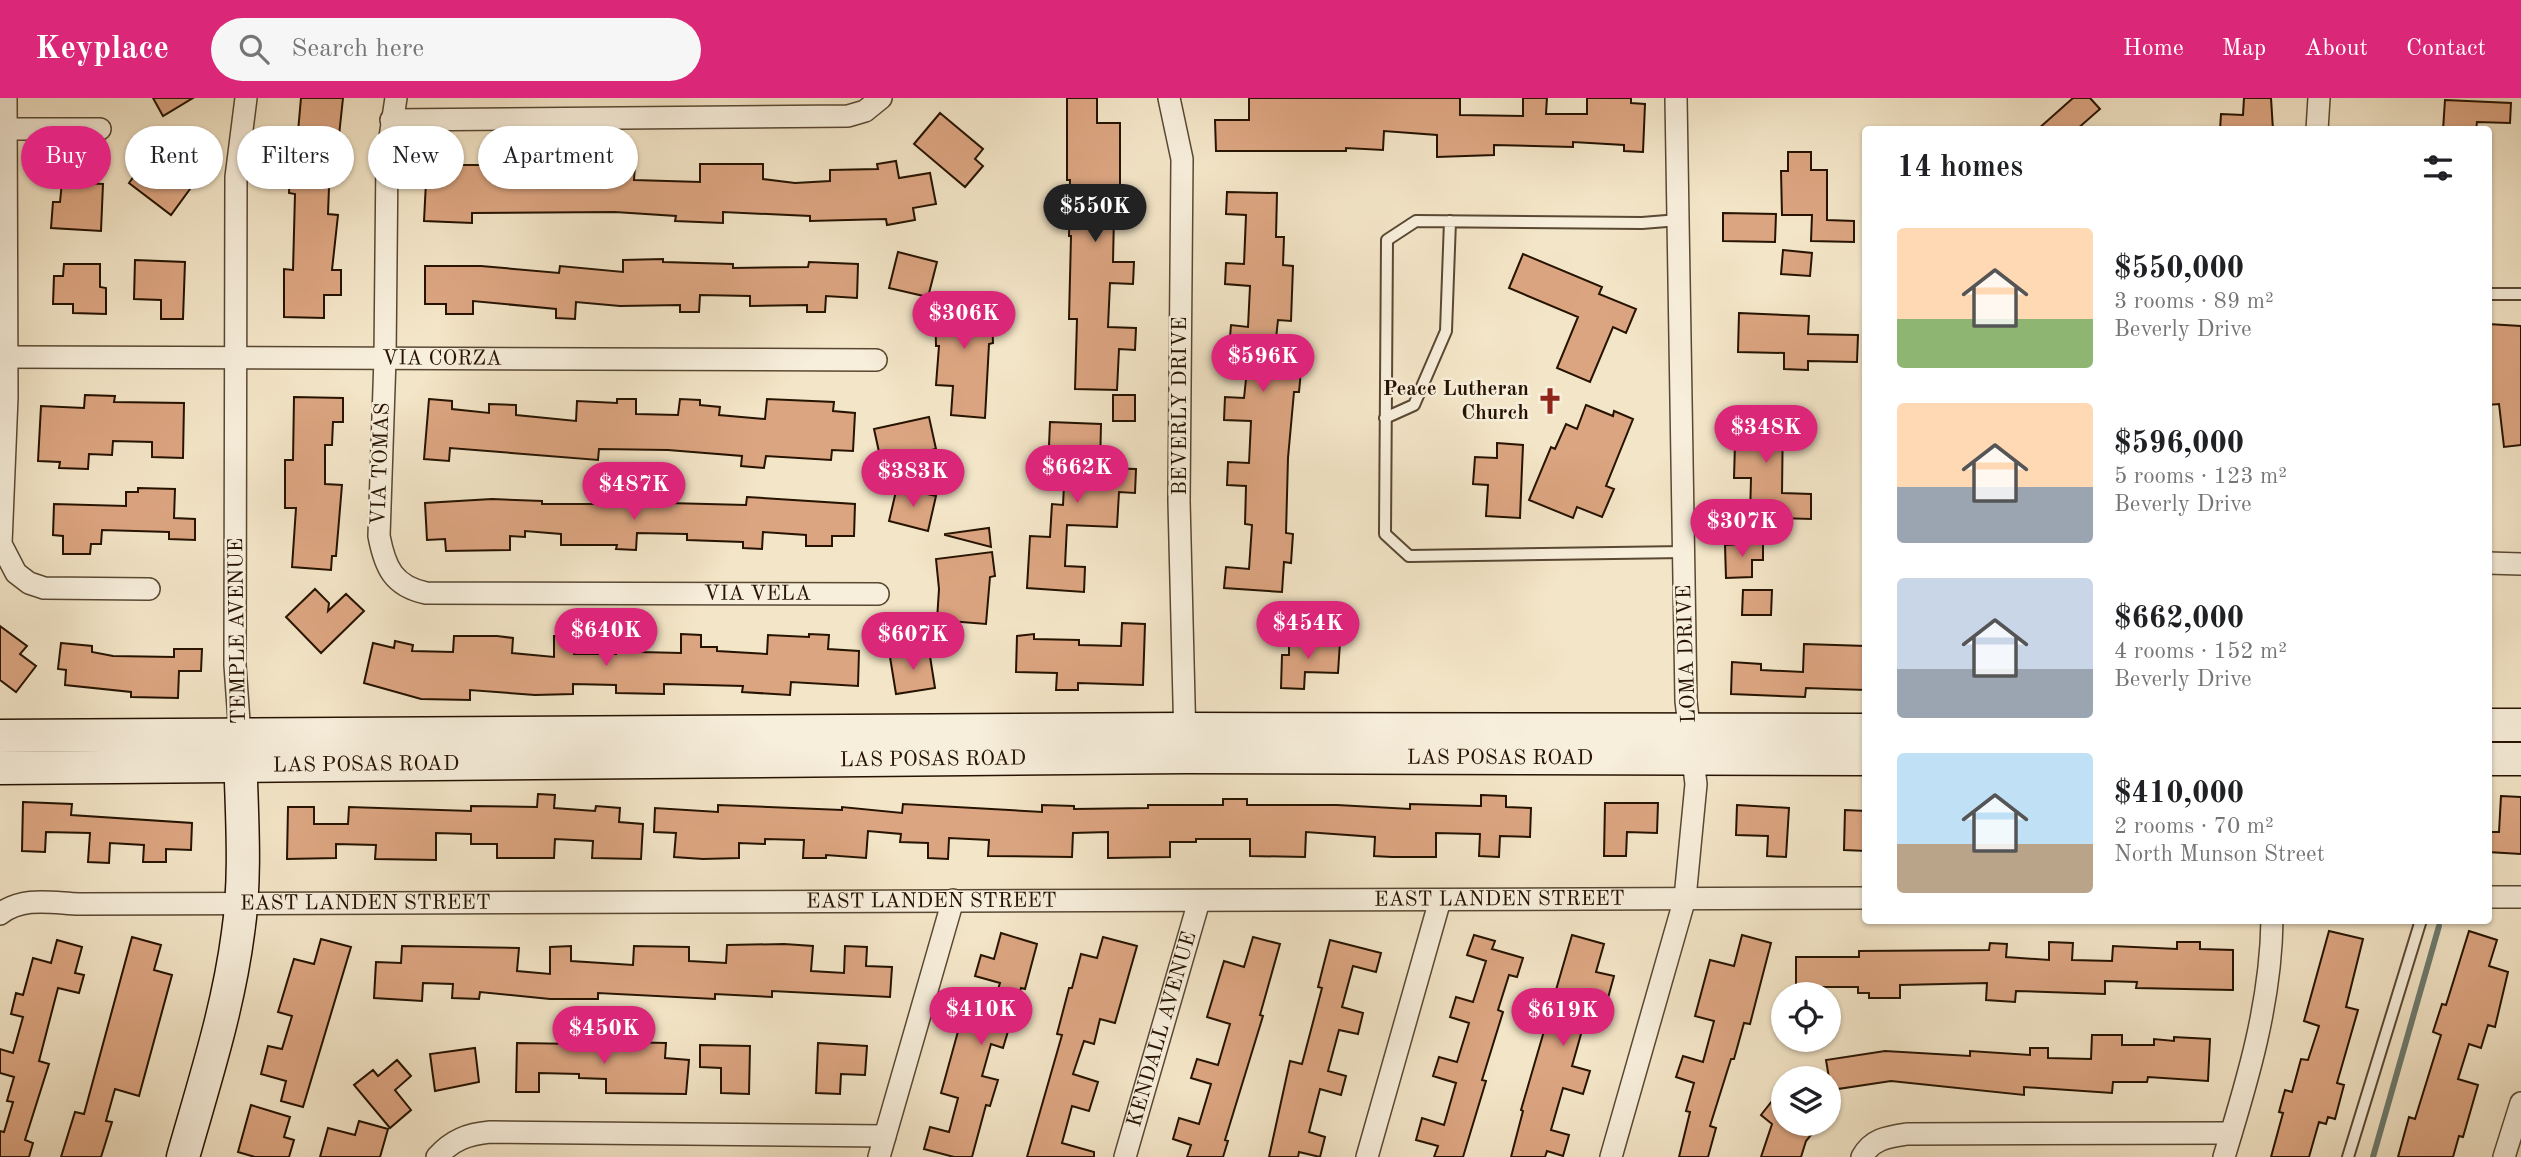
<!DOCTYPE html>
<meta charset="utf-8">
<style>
body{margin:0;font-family:"Old Standard TT",serif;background:#f6f6f6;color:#202124;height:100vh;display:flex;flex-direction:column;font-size:26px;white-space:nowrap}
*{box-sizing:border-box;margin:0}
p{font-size:23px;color:#757577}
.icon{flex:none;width:38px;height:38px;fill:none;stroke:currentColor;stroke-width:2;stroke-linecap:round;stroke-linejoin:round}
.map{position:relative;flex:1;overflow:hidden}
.panel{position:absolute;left:1862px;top:28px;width:630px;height:798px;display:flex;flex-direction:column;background:#fff;border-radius:7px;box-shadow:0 2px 5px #0004}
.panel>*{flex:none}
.hud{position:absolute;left:21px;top:28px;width:665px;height:63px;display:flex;gap:14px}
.tools{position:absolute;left:1771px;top:884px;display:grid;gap:14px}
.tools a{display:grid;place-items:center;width:70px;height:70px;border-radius:50%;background:#fff;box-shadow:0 2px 5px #0004;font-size:35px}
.price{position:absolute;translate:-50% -60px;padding:0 16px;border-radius:24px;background:#db2777;color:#fff;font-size:23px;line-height:46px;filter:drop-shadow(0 2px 4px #0008)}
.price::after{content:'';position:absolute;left:50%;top:42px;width:21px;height:16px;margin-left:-10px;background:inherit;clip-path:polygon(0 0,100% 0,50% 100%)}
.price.on{background:#222;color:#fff}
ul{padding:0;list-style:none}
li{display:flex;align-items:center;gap:21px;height:175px;padding:0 35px}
li span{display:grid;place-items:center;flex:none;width:196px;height:140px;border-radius:7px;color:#555}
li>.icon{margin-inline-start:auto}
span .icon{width:84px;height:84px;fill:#fffc;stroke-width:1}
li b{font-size:30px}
h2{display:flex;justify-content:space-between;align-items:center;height:84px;padding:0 35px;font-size:30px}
.tag{padding:0 24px;border-radius:32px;background:#fff;box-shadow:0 2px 5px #0004;font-size:24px;line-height:63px}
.tag.on{background:#db2777;color:#fff}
header{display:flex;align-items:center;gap:42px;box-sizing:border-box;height:98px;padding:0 35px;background:#db2777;color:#fff}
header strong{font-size:33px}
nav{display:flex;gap:38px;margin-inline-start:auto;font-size:24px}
.search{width:490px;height:63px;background:#f6f6f6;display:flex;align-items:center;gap:18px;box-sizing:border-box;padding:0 24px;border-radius:38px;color:#757577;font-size:26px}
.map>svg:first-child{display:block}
</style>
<header>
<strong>Keyplace</strong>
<div class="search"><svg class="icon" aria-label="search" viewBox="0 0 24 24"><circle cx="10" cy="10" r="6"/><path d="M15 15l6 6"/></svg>Search here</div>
<nav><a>Home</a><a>Map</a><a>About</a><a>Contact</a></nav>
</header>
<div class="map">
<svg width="2521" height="1059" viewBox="0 0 2521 1059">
<rect width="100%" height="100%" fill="#f3e5c7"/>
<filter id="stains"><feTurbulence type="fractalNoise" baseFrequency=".00286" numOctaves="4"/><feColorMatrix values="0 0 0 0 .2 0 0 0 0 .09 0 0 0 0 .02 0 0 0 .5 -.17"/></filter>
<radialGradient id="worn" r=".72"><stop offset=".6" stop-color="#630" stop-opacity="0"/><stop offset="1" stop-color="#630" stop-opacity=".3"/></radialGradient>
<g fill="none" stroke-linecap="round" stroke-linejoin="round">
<path stroke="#6c7a6e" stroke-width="6" d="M2373 1059 2439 828"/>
</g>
<path fill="#dca581" stroke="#261300" stroke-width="2" d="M153 0H193L163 18Z
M301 0H343L338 47H345L344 63H330L328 116 338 117 332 172H341V197H324V220L284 219V171L293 172 295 96 289 95 291 45H297Z
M1067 0H1097V25H1120V95H1131V118L1114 117 1113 164H1134L1133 186 1110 185 1108 229 1136 230 1135 252 1119 251 1117 292 1075 291 1077 221H1069L1071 138H1069L1070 82H1067Z
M1249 0H1460V17L1523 18V0H1547L1546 16H1587V0H1631V5L1645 6 1643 54 1624 53V47L1573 44V49L1494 47V57L1437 59V37L1384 33 1383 52 1346 50V53H1216L1215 22H1249Z
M2073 0H2090L2100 11 2076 32H2037Z
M2244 0H2271L2273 32H2220L2221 16 2243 17Z
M2445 2 2511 5 2510 25 2477 24 2476 32H2443Z
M940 15 983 51 975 61 983 68 965 89 914 46Z
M162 40 193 62 178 82 190 91 171 117 129 85Z
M1788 54H1811V72H1827V122L1854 123V144L1811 143 1812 117H1782L1781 73H1788Z
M896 63 899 80 930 75 936 106 913 110 915 122 887 127 886 121 810 123V118L723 114V125L675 123 676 118 615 114 472 115V125L424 123 426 84 449 85 450 67H510L509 85H549V76H578V65L635 67 634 82 700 84V66H763V81L795 85 830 83V72L878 71 877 66Z
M62 84 103 86 101 133 51 130 53 104H60Z
M1227 94 1277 95 1276 139H1284L1283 167 1293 168 1291 223 1278 222 1273 269 1301 272 1299 294H1294L1288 360 1286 435 1293 436 1291 465 1284 464 1282 494 1224 490 1226 469 1249 471 1252 427 1245 426 1246 388 1227 387 1228 364 1249 365 1251 323 1224 322 1225 299 1244 300 1249 253 1229 251 1231 227 1248 229 1250 188 1225 186 1226 165 1244 166 1246 117 1226 116Z
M1723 115 1776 116 1775 144 1723 143Z
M1783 152 1812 155 1810 178 1781 176Z
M898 154 937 164 928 199 889 190Z
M1523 156 1602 189 1599 196 1636 211 1626 235 1613 229 1590 284 1557 270 1578 219 1509 190Z
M663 161V164L733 166V170L808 169 809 164 858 166 857 200 826 198 825 214H807V207L750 208V198L700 197 699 214H680V207L620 208 576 204 575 221 556 220V211L473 203V216H446V206H425V168H481L559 175 560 168 623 174V162Z
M135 162 185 164 183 221H161V202L134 201Z
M64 166H100V189L106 190V216L73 215V206H53L54 178H63Z
M991 197 993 245 989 246 985 320 951 317 953 288 936 287 939 248H936L935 199Z
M1739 215 1809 218 1808 236 1858 237 1857 264 1808 263V272L1784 271V255L1738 254Z
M2488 226 2521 228V347L2504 349 2499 306 2488 307Z
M85 297 115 298 114 304 184 305 183 360 152 359V344L113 343 112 357 89 356 88 371 59 370 60 364 38 363 41 308 84 310Z
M1113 297H1135V323H1113Z
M294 299 343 300V324H333L332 347H325V386L342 387 336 458H332L331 472 292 469 296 410H285V362H293Z
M429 301 452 303V311L489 315V306L516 307V317L576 323 577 303 617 305V301H636V316L678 317 680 301 700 302V307L720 309 719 317 765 321 767 301 834 304 833 313 855 315 853 353 832 352 831 362 766 358 764 370 741 368 742 358 668 352 599 351 598 362 450 350 449 363 424 361Z
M1586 307 1613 318 1614 313 1633 321 1606 388 1614 391 1602 419 1577 409 1573 420 1529 402 1551 349 1555 351 1566 326 1577 331Z
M1736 311 1783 312 1782 395 1811 396V421L1750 419 1751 380H1734Z
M929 319 936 351 881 363 874 331Z
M1050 324 1101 326 1100 370 1136 371 1135 395 1119 394 1117 429 1067 427 1065 468 1085 469 1084 494 1027 490 1030 438 1050 439 1052 406 1063 407 1066 349 1049 348Z
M1497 345 1523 347 1520 420 1486 418 1488 387 1473 386 1475 359 1497 360Z
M897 389 936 398 928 433 889 423Z
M138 390 175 391 174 420 195 421V442L169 441V434L102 432 101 446H91L90 456H63V438L53 437 54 406 126 408V394H138Z
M747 399 855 406 854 438H832V448H806V437L763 434 762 451 743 450V444L687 442V436L637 435 636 452 616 451 617 447H561V436L525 433V439L510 438V452L446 453 445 441 427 442 425 405 492 401 542 403V406H618V400L668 402V405L746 407Z
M989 430 991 449 945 437V436Z
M1763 445V462H1752V479L1726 480 1725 447Z
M992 454 995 478 990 479 986 526 937 522 939 491 936 461Z
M315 491 329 505 328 513 346 496 364 513 321 555 286 519Z
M1743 492H1772L1771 517H1742Z
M1122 525 1145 526 1143 587 1078 585V592H1056L1057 575 1016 574 1017 538 1034 536V541L1079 542V547L1121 548Z
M0 528 27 548 20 556 36 568 16 594 0 582Z
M681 536 701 537V549H717V553L767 556 768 537 809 539V536L829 537 828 551 859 553 858 588 791 584 790 597 742 594 743 588 664 586V596L616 595V587L573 586V596L535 597 470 592V602L421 601 364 585 373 545 394 550 395 543 413 547 412 553 453 554 454 538H497L513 540 512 555 554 559V538H574V556H616V538H639L640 554 681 555Z
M1289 542 1340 544 1338 575 1305 574 1304 591 1281 590 1282 557H1289Z
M61 545 92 548V554L113 558 174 559V551H202L201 573H179L178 600 131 599V594L65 587 66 572 58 571Z
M1804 546 1866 548V592L1806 590 1805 599 1731 596 1732 564 1761 566V572L1803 574Z
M929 552 935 590 896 596 890 559Z
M538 696 555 697 554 710 595 713 596 708 620 710 619 724 643 726 641 761 592 760 593 743 555 741 554 760H497V746H471V736L436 735V762L375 761 376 747 336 746V760L287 761 288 709H314V726H348L349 709 471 713V708L537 709Z
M1481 697 1506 698V709L1531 710 1530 739 1500 738 1499 759 1479 758 1480 736 1436 735V759H1392L1374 758 1375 739 1306 734 1305 759 1250 758V741H1196V744H1170V759L1108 760V734L1073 735 1072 759 988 758 989 742 949 740 948 761 928 760V745L900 744 901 736 868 733 866 760 826 757V760H803L804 742 765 741V746L739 745V760L703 761 674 759 676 735 654 734 655 710 718 714V707L842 712V709L902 715 903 706 1042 714V707L1074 708V711L1148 710V707H1223V701H1247V707H1337L1410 711V706L1481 708Z
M2501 698 2521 699V756L2488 754V734H2499Z
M23 704 72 706 71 717 192 725 191 752 166 751V764H143L144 747 110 745 109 765 88 764 90 735 46 734 45 754 22 753Z
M1605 705H1658L1657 735 1627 734 1626 758H1604Z
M1737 707 1789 710 1786 759 1767 758 1768 738 1736 737Z
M1845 712 1866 713V753L1844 752Z
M2329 833 2363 841 2346 909 2358 912 2337 985 2344 987 2335 1021 2328 1019 2326 1026 2319 1024 2309 1059H2271L2283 1015 2279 1014 2285 992 2292 994 2301 961 2308 962 2319 928 2304 923Z
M2469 833 2497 842 2489 868 2508 874 2495 929 2488 927 2481 950 2469 946 2458 981 2478 987 2463 1039 2459 1038 2453 1059H2398L2409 1019 2415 1021 2441 937 2433 934 2442 906 2446 907Z
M1001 835 1037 846 1025 891 1021 890 1003 950 991 946 982 978 998 982 990 1008 986 1007 972 1059H954L924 1051 930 1029 949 1034 958 1000 941 995 965 908 990 916 1000 885 975 878 981 857 994 861Z
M1474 837 1495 843 1492 851 1523 860 1517 879 1509 877 1498 912 1503 914 1482 982 1486 983 1463 1059H1434L1438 1048 1416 1042 1422 1020 1444 1027 1456 985 1433 978 1439 959 1457 964 1469 925 1450 919 1456 899 1473 904 1486 863 1467 857Z
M1572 837 1604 846 1596 874 1614 878 1599 933 1583 929 1572 968 1590 973 1583 996 1563 990 1551 1032 1569 1037 1563 1058 1547 1053 1545 1059H1511L1523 1013 1521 1012Z
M1742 837 1771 845 1750 926 1744 925 1734 961H1731L1710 1028 1716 1030 1708 1059H1679L1690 1014 1686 1013 1694 985 1676 979 1683 958 1703 964 1714 923 1695 918 1710 862 1734 868Z
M132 839 161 847 154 872 172 877 139 998 115 991 106 1023 112 1024 101 1059H61L75 1014 84 1016Z
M1103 839 1137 848 1115 925 1100 921 1094 946 1084 943 1073 976 1098 984 1089 1013 1072 1008 1062 1045 1094 1054V1059H1027L1062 937 1057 936 1069 890H1072L1081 856 1097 860Z
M1253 839 1280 846 1260 917 1263 918 1225 1042 1228 1043 1223 1059H1187L1191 1047 1173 1041 1179 1020 1199 1026 1211 986 1191 980 1197 961 1218 967 1230 926 1207 919 1224 863 1244 869Z
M321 841 351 849 303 1009 281 1003 286 983 261 976 268 948 282 951 292 918 278 914 294 861 314 866Z
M57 842 82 849 75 875 84 877 79 895 58 890 39 963 49 966 25 1042 33 1045 29 1059H0V1033L4 1034 13 1004 7 1003 14 979 0 975V951L13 955 23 919 11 916 16 895 23 897 33 860 51 865Z
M1330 842 1381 855 1376 874 1353 868 1342 909 1363 915 1358 936 1339 932 1328 973 1346 978 1341 997 1320 991 1309 1034 1325 1039 1320 1059 1299 1054 1298 1059H1269L1290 963 1302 966 1322 890 1318 889Z
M2049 844 2073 845 2072 862 2112 863 2113 848 2177 851V844H2200V851L2233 852V892L2136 890 2137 884 2105 883V896L2016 893 2015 904 1986 902 1987 885 1900 887V900H1869V895H1858V889H1796V859H1859V853L1989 852 1990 845 2007 846 2006 859 2049 862Z
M784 846 813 848 811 873 844 875 845 848 867 849 866 868 892 869 890 899 772 893V899L715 896V901L598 895V901H550L480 894 479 901 452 900 453 886 423 885 422 903 374 900 376 864 401 865 402 848 519 850 517 873 550 876V849L571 848V863L633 867 634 848 689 849V863L726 865 727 847Z
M2092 937H2122V947H2154V941L2174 943V939L2210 941 2208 983 2148 979 2147 984H2113L2112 995 2024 989V997L1891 983 1831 992 1826 962 1885 953 1970 958V953L2030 957V950H2048V960L2091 961Z
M580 943 666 945 665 960 689 962 686 996 606 995V981L579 980V976L539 975V994H516L517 945 580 946Z
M818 945 867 948 865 977 841 976 840 996 816 995Z
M700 947 750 948 749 996 721 995V970L700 969Z
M475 950 479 984 435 993 430 956Z
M397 962 411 978 395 992 411 1012 390 1030 354 987 373 972 378 978Z
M1783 989V1026H1820L1806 1043 1801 1059H1761L1772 1026 1761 1017Z
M251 1007 290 1019 284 1039 294 1042 289 1059H255L238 1054Z
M359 1023 388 1031 380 1059H320L328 1030 355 1037Z"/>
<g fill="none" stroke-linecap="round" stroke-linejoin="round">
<defs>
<path id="lane" d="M1679 122 1642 125 1416 123 1387 142 1385 436 1409 458 1685 454
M2488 196H2521
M1385 320 1414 307 1446 233 1450 123
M2348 1059 2421 822"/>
<g id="street">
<path d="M6 0 7 299 1 446 16 475 29 485 44 490 149 491"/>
<path id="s1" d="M396 0 387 59 385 260 379 438C385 469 393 488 426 495L878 496"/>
<path d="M1169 0 1182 61 1179 403 1185 643"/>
<path d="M391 22 848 18 865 13 881 0"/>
<path d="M6 31H100"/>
<path d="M2317 32 2319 0"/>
<path id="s2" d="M6 259 876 262"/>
<path d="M2488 465 2521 466"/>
<path d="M240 638 235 567 236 79 246 0"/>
<path d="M2488 799H2521"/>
<path id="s3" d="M0 816C23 798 52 805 79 806L1866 800"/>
<path d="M437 1059C452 1042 468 1036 490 1034L885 1038"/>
<path d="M879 1059 953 802"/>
<path id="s4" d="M1125 1059 1199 803"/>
<path d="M1367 1059 1440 802"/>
<path d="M1611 1059 1685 800 1696 686 1686 603 1676 0"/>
<path d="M1862 1059C1872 1041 1887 1039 1907 1036L2231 1035"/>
<path d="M2224 1059C2248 981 2271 904 2272 822"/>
<path d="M2504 1059 2521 1005"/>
</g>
<g id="secondary">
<path d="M2488 627H2521"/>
<path d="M0 638 1185 631 1866 632"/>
<path d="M2488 661H2521"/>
<path id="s5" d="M0 670 1186 659 1866 661"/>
<path d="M183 1059C204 985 228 912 238 835 247 774 241 709 240 648"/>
</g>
</defs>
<use href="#lane" stroke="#594832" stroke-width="14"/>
<use href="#street" stroke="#594832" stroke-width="24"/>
<use href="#secondary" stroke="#261300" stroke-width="35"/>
<use href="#lane" stroke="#f7eedb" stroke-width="10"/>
<use href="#street" stroke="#f7eedb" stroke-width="21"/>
<use href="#secondary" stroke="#f7eedb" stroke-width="32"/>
</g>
<defs>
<symbol id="church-bare" viewBox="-9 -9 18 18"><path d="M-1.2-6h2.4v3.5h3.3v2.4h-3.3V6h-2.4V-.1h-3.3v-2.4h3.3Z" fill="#8f2418" stroke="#f7eedb" stroke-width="2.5" paint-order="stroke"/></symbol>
</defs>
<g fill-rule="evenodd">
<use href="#church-bare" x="1531" y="284" width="38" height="38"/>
</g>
<g text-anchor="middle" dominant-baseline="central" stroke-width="5" stroke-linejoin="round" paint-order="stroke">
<g font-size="21" fill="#261300" stroke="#f7eedb">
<text stroke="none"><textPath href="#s2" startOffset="436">VIA CORZA</textPath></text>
<text transform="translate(1180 308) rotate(-90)">BEVERLY DRIVE</text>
<text transform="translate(381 366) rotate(-88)">VIA TOMAS</text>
<text stroke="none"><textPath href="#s1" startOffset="850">VIA VELA</textPath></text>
<text transform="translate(238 533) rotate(-91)">TEMPLE AVENUE</text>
<text transform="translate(1687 556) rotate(-92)">LOMA DRIVE</text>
<text stroke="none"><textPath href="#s5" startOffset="1500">LAS POSAS ROAD</textPath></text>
<text stroke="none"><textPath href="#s5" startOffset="933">LAS POSAS ROAD</textPath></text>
<text stroke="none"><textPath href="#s5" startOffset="366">LAS POSAS ROAD</textPath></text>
<text stroke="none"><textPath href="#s3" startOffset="1502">EAST LANDEN STREET</textPath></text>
<text stroke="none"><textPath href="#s3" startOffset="934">EAST LANDEN STREET</textPath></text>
<text stroke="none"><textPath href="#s3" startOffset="368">EAST LANDEN STREET</textPath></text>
<text stroke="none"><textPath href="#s4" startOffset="133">KENDALL AVENUE</textPath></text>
</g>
<g font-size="21" font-weight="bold" fill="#261300" stroke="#f7eedb" text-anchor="end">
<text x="1529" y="291">Peace Lutheran<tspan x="1529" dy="24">Church</tspan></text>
</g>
</g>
<rect width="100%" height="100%" filter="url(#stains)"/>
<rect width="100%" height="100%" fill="url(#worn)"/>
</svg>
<div class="tools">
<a><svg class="icon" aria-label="locate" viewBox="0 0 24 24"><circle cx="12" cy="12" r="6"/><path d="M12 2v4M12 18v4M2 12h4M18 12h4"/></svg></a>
<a><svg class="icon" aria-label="layers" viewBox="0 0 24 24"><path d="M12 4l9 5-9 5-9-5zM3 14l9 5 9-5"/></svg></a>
</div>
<b class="price on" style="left:1095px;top:146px">$550K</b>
<b class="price" style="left:964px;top:253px">$306K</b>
<b class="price" style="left:1263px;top:296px">$596K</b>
<b class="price" style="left:1766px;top:367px">$348K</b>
<b class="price" style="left:1077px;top:407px">$662K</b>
<b class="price" style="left:913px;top:411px">$383K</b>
<b class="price" style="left:634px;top:424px">$487K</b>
<b class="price" style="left:1742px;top:461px">$307K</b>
<b class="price" style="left:1308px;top:563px">$454K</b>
<b class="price" style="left:606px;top:570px">$640K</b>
<b class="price" style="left:913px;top:574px">$607K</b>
<b class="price" style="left:981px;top:949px">$410K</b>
<b class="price" style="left:1563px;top:950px">$619K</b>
<b class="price" style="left:604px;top:968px">$450K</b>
<div class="hud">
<a class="tag on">Buy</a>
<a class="tag">Rent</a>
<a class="tag">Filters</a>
<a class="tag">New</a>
<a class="tag">Apartment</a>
</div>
<section class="panel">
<h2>14 homes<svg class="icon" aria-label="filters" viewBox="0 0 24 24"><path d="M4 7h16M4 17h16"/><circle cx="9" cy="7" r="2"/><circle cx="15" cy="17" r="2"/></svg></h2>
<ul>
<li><span style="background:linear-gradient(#ffd9b3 65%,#8fb573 0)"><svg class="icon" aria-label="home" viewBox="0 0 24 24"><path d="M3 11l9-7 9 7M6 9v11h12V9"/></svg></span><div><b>$550,000</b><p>3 rooms · 89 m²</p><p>Beverly Drive</p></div></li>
<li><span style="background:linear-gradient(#ffd9b3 60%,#9aa5b1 0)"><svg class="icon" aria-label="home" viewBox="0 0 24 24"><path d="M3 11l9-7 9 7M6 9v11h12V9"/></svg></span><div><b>$596,000</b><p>5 rooms · 123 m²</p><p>Beverly Drive</p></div></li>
<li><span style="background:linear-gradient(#c9d6e8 65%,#9aa5b1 0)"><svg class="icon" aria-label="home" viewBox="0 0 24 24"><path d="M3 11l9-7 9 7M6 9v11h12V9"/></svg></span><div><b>$662,000</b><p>4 rooms · 152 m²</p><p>Beverly Drive</p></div></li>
<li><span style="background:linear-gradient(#bfe0f5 65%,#b9a48a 0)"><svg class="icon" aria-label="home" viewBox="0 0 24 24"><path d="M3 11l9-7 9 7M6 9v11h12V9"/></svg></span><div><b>$410,000</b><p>2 rooms · 70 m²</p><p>North Munson Street</p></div></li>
</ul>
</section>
</div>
